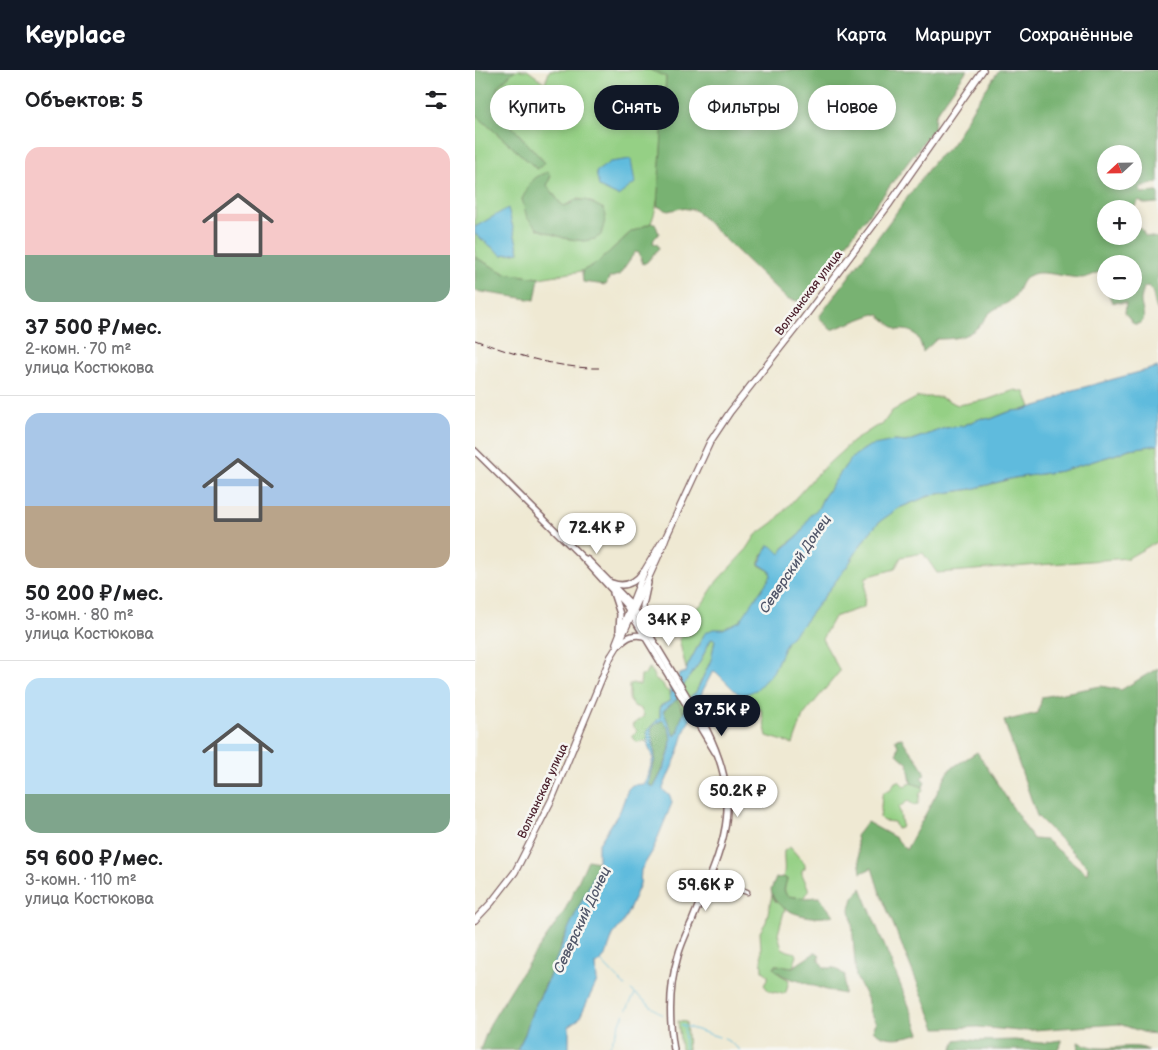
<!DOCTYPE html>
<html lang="ru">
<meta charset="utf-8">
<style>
body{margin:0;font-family:"Balsamiq Sans",sans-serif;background:#f2f2f2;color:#202124;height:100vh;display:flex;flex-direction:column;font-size:19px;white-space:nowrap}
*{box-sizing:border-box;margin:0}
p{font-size:16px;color:#757577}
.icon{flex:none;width:28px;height:28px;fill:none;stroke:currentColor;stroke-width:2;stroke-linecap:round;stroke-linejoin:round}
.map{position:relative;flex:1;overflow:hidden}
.sheet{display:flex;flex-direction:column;background:#fff;width:475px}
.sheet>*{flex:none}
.hud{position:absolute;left:15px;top:15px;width:475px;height:45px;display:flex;gap:10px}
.needle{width:32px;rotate:248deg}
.buttons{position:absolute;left:622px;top:75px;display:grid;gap:10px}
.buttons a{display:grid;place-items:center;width:45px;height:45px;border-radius:50%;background:#fff;box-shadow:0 2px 8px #0003;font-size:25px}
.price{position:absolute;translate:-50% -42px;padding:0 11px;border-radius:18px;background:#fff;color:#222;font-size:16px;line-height:32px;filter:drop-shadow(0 1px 2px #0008)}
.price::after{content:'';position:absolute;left:50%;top:30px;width:15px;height:11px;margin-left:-8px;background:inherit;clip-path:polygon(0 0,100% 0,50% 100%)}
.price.selected{background:#111827;color:#fff}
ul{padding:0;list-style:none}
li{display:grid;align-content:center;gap:10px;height:265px;padding:0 25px}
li+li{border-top:1px solid #e0e0e0}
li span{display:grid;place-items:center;height:155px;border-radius:15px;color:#555}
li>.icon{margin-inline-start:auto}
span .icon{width:90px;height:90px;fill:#fffc;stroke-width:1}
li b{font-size:21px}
h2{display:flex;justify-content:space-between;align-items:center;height:60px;padding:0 25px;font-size:21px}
.tag{padding:0 18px;border-radius:22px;background:#fff;box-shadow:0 2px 8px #0003;font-size:18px;line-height:45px}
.tag.selected{background:#111827;color:#fff}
header{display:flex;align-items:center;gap:30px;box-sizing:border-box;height:70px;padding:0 25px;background:#111827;color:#fff}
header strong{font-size:24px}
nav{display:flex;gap:28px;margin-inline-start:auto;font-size:18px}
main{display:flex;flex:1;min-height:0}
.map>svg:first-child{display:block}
</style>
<header>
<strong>Keyplace</strong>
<nav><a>Карта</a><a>Маршрут</a><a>Сохранённые</a></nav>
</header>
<main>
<section class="sheet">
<h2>Объектов: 5<svg class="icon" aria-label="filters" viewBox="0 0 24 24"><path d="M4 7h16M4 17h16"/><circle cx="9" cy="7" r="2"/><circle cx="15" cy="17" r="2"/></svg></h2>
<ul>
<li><span style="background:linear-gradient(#f6c9c9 70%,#7fa58c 0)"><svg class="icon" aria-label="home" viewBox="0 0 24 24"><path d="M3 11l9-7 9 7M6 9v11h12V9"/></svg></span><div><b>37 500 ₽/мес.</b><p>2-комн. · 70 m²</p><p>улица Костюкова</p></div></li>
<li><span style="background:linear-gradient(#a9c7e8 60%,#b9a48a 0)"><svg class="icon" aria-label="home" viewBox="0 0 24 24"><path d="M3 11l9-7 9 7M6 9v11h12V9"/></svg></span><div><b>50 200 ₽/мес.</b><p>3-комн. · 80 m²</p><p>улица Костюкова</p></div></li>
<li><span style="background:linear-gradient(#bfe0f5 75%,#7fa58c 0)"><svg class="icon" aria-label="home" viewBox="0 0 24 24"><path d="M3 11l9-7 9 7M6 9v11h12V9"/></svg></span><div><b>59 600 ₽/мес.</b><p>3-комн. · 110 m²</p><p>улица Костюкова</p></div></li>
</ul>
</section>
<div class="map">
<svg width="683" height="980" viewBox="0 0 683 980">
<rect width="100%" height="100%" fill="#f6f6f2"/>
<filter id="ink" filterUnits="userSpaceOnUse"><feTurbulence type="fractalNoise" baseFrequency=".02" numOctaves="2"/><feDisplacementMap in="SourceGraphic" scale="10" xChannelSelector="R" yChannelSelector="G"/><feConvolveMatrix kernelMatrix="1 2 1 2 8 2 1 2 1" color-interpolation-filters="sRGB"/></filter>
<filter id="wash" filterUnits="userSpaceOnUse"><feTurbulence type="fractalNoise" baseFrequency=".0096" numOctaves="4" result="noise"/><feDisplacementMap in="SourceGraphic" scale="20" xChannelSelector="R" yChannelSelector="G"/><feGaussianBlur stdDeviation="1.12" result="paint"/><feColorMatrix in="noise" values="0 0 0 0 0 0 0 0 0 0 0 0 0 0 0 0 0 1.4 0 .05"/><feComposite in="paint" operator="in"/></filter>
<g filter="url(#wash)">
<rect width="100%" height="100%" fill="#efe9d3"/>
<path fill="#95d085" stroke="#707858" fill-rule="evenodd" d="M40 0H52L70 13 75 0H175L191 6C189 32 188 58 186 84 185 107 185 131 176 153L156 162 122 193 107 201 64 208 29 203 0 187V164L27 185 44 182 33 139 0 157V44L62 99 70 93 32 51 30 35 21 22 23 16ZM76 105 72 116C79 122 82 132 89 136L103 129 119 133 109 171 89 168 63 159 49 133 47 129Z
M540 320 550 322 556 337 548 340 536 341 516 349 507 348 487 356 470 358 431 372 419 371 389 379 371 395 348 428 343 439 334 448 331 456 325 464 309 477 306 484 292 477 284 492V495L295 501 296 506 267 550 248 559 228 566 211 599 204 569 208 565 217 564 219 540 228 533 242 511 272 479 281 465 299 452 341 405 377 372 400 357 407 355 417 341 443 327H464L483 335 511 330Z
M683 375V471L653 488 462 503 448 483 426 487 420 499 391 507 389 537 359 547 347 569 365 601 328 646 318 674 292 666 286 640 268 625 274 623 301 595 312 571 328 554 373 495 391 467 404 452 415 443 424 438 456 425 497 419 539 408 586 401 642 384 654 379Z
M236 569 240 570 236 590 221 622 216 626 209 643 202 629 210 613 225 592Z
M175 598 180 609 188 614 190 619 194 622 195 631 185 636V647L172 661 173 671 161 672 157 666 162 661 157 655 169 646 166 639 159 636 154 630V615L157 613 165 615 166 605 171 604 172 600Z
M424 711 429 716 436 713 448 717V721L445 723 443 734 439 735 433 731 424 737 427 755 426 758 422 759 419 752 408 751 405 748 407 726 409 722 416 719 420 712Z
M315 777 330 794V798L327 800V804L334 820 328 828C312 826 306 828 312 809L308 807C311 799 308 790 309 781Z
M297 825 300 831 310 838 303 864 307 878 313 881 321 883 322 886 318 897 301 895 304 904 314 910 311 922 308 924 294 921 289 915 293 909V905L287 900 285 862 291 852Z
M203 951 211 952 213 980H206Z"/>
<path fill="#78b272" stroke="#61684e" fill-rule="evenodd" d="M0 0H40L23 16 21 22 30 35 32 51 70 93 62 99 0 44Z
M175 0H492L460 45 459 58 327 232 312 229 220 140 206 138 193 141 182 136 191 7Z
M524 0H683V112L665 118 666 123 683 122V133L670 134 664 130 658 139H631V166H659V158H666L670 166 683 168V241C678 233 680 223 674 216L669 217C668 220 667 225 666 229 665 238 676 255 659 254L650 243 651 233 637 232 632 221H659V194H631V198C623 202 616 207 607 208 594 208 567 200 558 204 544 209 547 217 539 227 534 234 524 236 517 241 511 245 508 253 502 258 490 268 477 269 462 269L448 282C444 265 439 259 422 260L404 245 399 244 356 260 344 247 460 90 477 75 498 38ZM631 84H659V111H631Z
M73 102 76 105 72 116C79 122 82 132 89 136L97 133 100 130H111L129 139 131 146 126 165 120 169 109 171 89 168 63 159 52 148 47 129C55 114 56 107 73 102Z
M176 153H180L184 164 179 169 178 173 182 174 184 178 172 192 168 194 164 183 160 182 144 205 134 208 131 215 108 212 107 201 122 193 156 162Z
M0 187 29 203 64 208 60 230 0 221Z
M683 598V964L671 963 644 954 544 961 503 957 461 958 404 820 397 798 386 803 381 766 392 752 421 768 431 780 475 699 502 682 558 769 571 770 612 804 613 797 562 746 529 651 563 643 567 627 626 616 646 620Z
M202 629 209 643C207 650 205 661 200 666L194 657 188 641Z
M187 650C207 667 187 700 179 717L174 715C175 705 181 693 180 684 179 668 168 659 187 650Z
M427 668C433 682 446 690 450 705L446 707 450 712 448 717 436 713 433 694 422 684 423 676 420 669Z
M113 790 123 792 116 812 87 872 79 897 57 942 50 964 42 980H5L15 954 47 902 89 842Z
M308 807 312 809 309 820 312 826 328 828 344 827 358 845C340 852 299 843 296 820L301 808Z
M386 818 445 963C430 968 410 972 398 960L401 953 395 943 392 928 381 907 377 853 375 839 378 828Z
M341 882 345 885 343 888 349 898H360L370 905 369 924C353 921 342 917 327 912 316 908 307 908 299 898L301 895 318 897Z
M488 969 504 971 540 970 566 973 586 970 587 972 582 980H477L481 970Z
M603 972C611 975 619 978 627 978 641 979 662 973 673 980H604Z"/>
<path fill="#5fbbdd" stroke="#546d84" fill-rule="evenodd" d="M156 89 160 113 143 126 124 117 121 102 135 92Z
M33 138 44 182 27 185 0 164V157Z
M683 297V375L654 379 642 384 586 401 539 408 497 419 456 425 424 438 404 452 391 467 373 495 328 554 312 571 298 602 281 620 268 625 262 623 241 602 238 601 227 622 224 635 211 657 203 683 188 718V720L195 726 197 733 177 782 166 800 165 814 155 838 148 852 138 865 131 885 126 891 121 894 122 911 104 949 94 956V980H42L50 964 57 942 70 917 94 857 116 812 123 792V775L145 741 153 719 157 715 169 714 172 709 178 688 173 675 172 661 185 647V636L195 631V617L205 604 211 602 213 595 230 563 238 559H248L265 551 296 506 295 501 284 494 293 476H297L304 483 306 484 309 478 325 464 336 444 343 439 348 428 371 395 379 386 394 376 419 371 431 372 470 358 487 356 507 348 516 349 536 341 548 340 575 332 595 321ZM236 569 240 570 236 590 221 622 216 626 204 654V661L200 666C195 659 192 649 188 641L202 629 210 613 225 592ZM187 650C207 667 188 700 179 717L174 715 175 705 180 689 176 660 178 656Z"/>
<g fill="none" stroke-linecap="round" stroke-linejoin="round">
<path stroke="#5fbbdd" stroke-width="1" d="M126 891 150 916
M156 920 187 945
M152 939 160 924
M206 955 244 967
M209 956 210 980
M249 968 265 980
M133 980 149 944"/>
</g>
</g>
<g filter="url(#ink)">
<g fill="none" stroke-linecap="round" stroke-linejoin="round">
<defs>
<path id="tertiary" d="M234 808 272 822"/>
<path id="secondary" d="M0 381 108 488 150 534 240 682
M108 488 113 490 156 534 230 656C271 738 248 774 217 851 212 862 206 874 203 886 194 916 194 950 199 980
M137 513C150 518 160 513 168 502
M138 523 145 544 144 560
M171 553 168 536 173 513
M144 575C153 566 159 563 172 567"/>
<path id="primary" d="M141 573 170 500 188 470
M135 588 143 575 187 478 191 467 235 372 255 342 328 249 415 133 508 0
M0 850 16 833 40 802 77 729 136 586"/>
</defs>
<use href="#tertiary" stroke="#846666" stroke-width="7"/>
<use href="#secondary" stroke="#846666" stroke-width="8"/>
<use href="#primary" stroke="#846666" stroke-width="8"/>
<use href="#tertiary" stroke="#fff" stroke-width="4.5"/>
<use href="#secondary" stroke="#fff" stroke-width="5"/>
<use href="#primary" stroke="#fff" stroke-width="5.5"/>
<path stroke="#4a1f2b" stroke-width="1" stroke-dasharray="8 4" stroke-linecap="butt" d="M0 270C37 284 85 299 124 298"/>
</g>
</g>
<g text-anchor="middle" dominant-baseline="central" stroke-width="5" stroke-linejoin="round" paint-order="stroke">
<g font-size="12" fill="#4a1f2b" stroke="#f6f6f2">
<text transform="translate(334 223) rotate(-53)">Волчанская улица</text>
<text transform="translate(68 721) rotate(-65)">Волчанская улица</text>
</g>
<g font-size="14" font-style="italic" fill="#515669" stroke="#f6f6f2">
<text transform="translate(320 494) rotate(-56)">Северский Донец</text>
<text transform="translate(107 850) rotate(-65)">Северский Донец</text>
</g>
</g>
</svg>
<div class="buttons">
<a><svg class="needle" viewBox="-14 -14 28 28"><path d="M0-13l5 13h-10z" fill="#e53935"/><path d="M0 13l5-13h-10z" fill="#757577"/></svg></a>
<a>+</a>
<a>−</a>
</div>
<b class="price" style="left:122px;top:485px">72.4K ₽</b>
<b class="price" style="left:194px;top:577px">34K ₽</b>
<b class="price selected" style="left:247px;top:667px">37.5K ₽</b>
<b class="price" style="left:263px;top:748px">50.2K ₽</b>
<b class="price" style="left:231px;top:842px">59.6K ₽</b>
<div class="hud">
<a class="tag">Купить</a>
<a class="tag selected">Снять</a>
<a class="tag">Фильтры</a>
<a class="tag">Новое</a>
</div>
</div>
</main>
